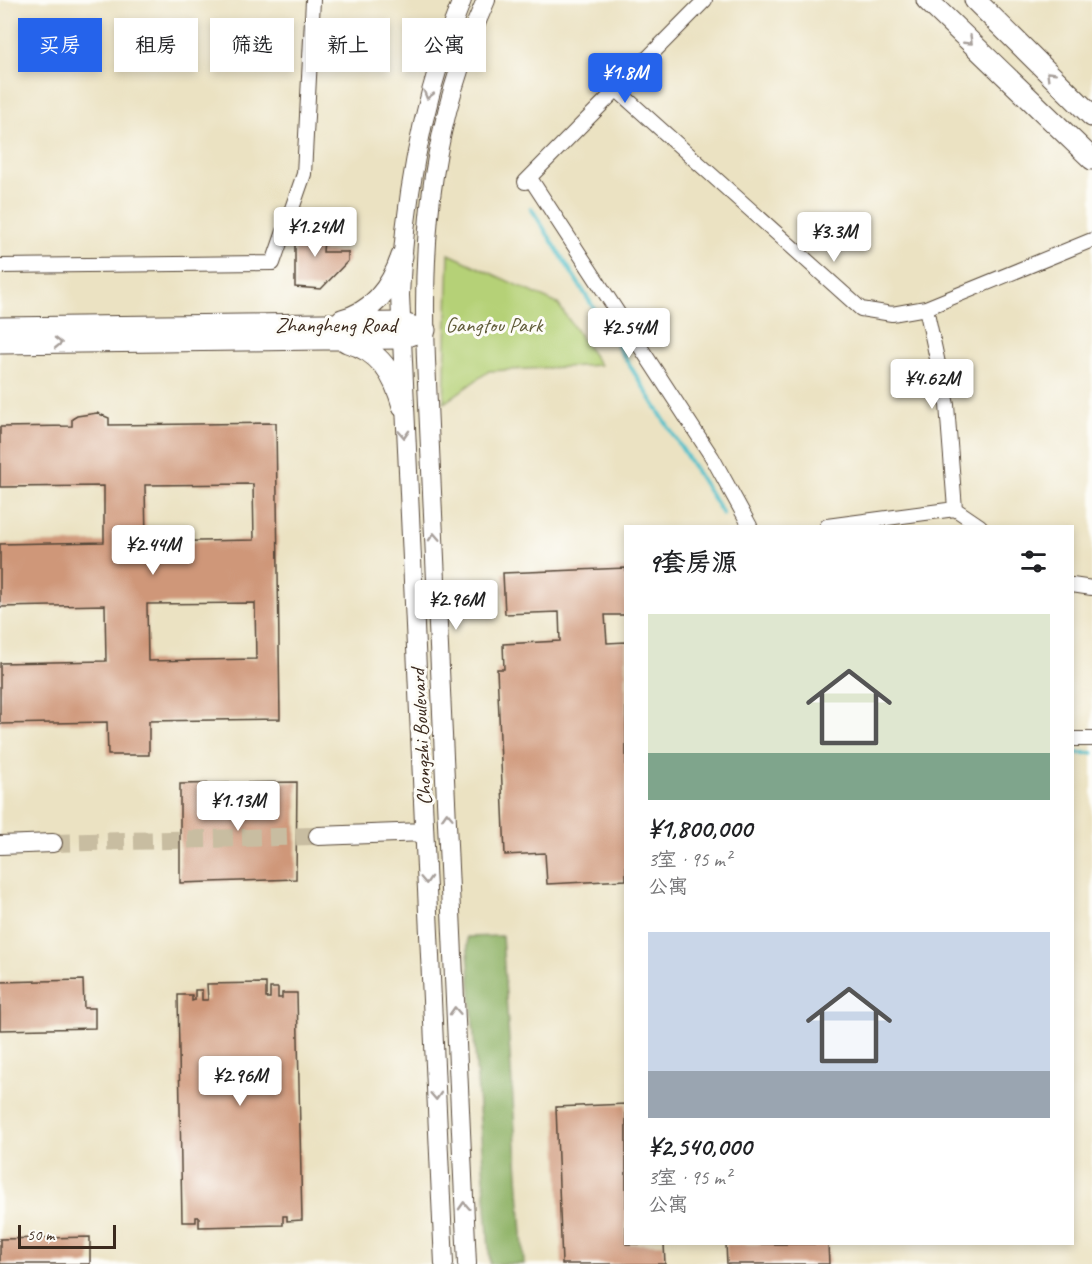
<!DOCTYPE html>
<html lang="zh">
<meta charset="utf-8">
<style>
body{margin:0;font-family:Caveat,"LXGW WenKai TC",sans-serif;background:#f6f6f6;color:#202124;height:100vh;display:flex;flex-direction:column;font-size:22px;white-space:nowrap}
*{box-sizing:border-box;margin:0}
p{font-size:20px;color:#757577}
.icon{flex:none;width:33px;height:33px;fill:none;stroke:currentColor;stroke-width:2;stroke-linecap:round;stroke-linejoin:round}
.map{position:relative;flex:1;overflow:hidden}
.drawer{position:absolute;left:624px;top:525px;width:450px;height:720px;display:flex;flex-direction:column;background:#fff;border-radius:0px;box-shadow:0 3px 9px #0003}
.drawer>*{flex:none}
.top-card{position:absolute;left:18px;top:18px;width:516px;height:54px;display:flex;gap:12px}
.scale{position:absolute;left:18px;bottom:15px;width:98px;box-sizing:border-box;padding-left:6px;border:3px solid #3b2a1e;border-top:0;font-size:16px;line-height:21px;white-space:nowrap;color:#3b2a1e;-webkit-text-stroke:4px #fdfcf7;paint-order:stroke}
.price{position:absolute;translate:-50% -51px;padding:0 14px;border-radius:6px;background:#fff;color:#222;font-size:20px;line-height:39px;filter:drop-shadow(0 2px 3px #0008)}
.price::after{content:'';position:absolute;left:50%;top:36px;width:18px;height:14px;margin-left:-9px;background:inherit;clip-path:polygon(0 0,100% 0,50% 100%)}
.price.selected{background:#2563eb;color:#fff}
ul{padding:0;list-style:none}
li{display:grid;align-content:center;gap:12px;height:318px;padding:0 24px}
li span{display:grid;place-items:center;height:186px;border-radius:0px;color:#555}
li>.icon{margin-inline-start:auto}
span .icon{width:108px;height:108px;fill:#fffc;stroke-width:1}
li b{font-size:26px}
h2{display:flex;justify-content:space-between;align-items:center;height:72px;padding:0 24px;font-size:26px}
.chip{padding:0 21px;border-radius:0px;background:#fff;box-shadow:0 3px 9px #0003;font-size:21px;line-height:54px}
.chip.selected{background:#2563eb;color:#fff}
.map>svg:first-child{display:block}
</style>
<div class="map">
<svg width="1092" height="1264" viewBox="0 0 1092 1264">
<rect width="100%" height="100%" fill="#fdfcf7"/>
<filter id="ink" filterUnits="userSpaceOnUse"><feTurbulence type="fractalNoise" baseFrequency=".0167" numOctaves="2"/><feDisplacementMap in="SourceGraphic" scale="12" xChannelSelector="R" yChannelSelector="G"/><feConvolveMatrix kernelMatrix="1 2 1 2 8 2 1 2 1" color-interpolation-filters="sRGB"/></filter>
<filter id="wash" filterUnits="userSpaceOnUse"><feTurbulence type="fractalNoise" baseFrequency=".008" numOctaves="4" result="noise"/><feDisplacementMap in="SourceGraphic" scale="24" xChannelSelector="R" yChannelSelector="G"/><feGaussianBlur stdDeviation="1.35" result="paint"/><feColorMatrix in="noise" values="0 0 0 0 0 0 0 0 0 0 0 0 0 0 0 0 0 1.4 0 .05"/><feComposite in="paint" operator="in"/></filter>
<g filter="url(#wash)">
<rect width="100%" height="100%" fill="#ebe2c2"/>
<path fill="#b5d177" stroke="#787e4a" stroke-width="1.5" d="M449 254 558 304 600 365 489 371 444 403Z"/>
<path fill="#90b368" stroke="#666e43" stroke-width="1.5" d="M502 936 524 1264H490L467 937Z"/>
<g fill="none" stroke-linecap="round" stroke-linejoin="round">
<path stroke="#53c0cb" stroke-width="4" d="M531 208 723 514
M1072 753H1092"/>
</g>
<g id="blocks">
<path fill="#cf9779" fill-rule="evenodd" d="M295 225H325L323 252H348V261L321 289 295 287Z
M97 413 109 418V425L276 423 280 719 149 721V755H108L107 722 0 724V663L106 661 105 605 0 607V544L104 542V486L0 487V427L72 426V419L77 416ZM253 484 254 540 146 542 145 485ZM255 603 256 659 148 661 147 604Z
M626 568V615H605L607 643 626 642V880L547 884 545 853 505 855 497 669H504L503 644 560 641 559 612 505 614 503 573Z
M297 782 296 879 180 883V784Z
M83 980 84 1008H95V1028L0 1030V982Z
M266 983V998H270V988H278V998H282V993H297L302 1220 287 1221V1216H283V1225L199 1227V1217H196V1222H182L178 995H192V1001L195 1000V990H202V1000H208L207 984Z
M626 1104V1244H664L665 1264H562L556 1107Z
M90 1237V1264H0V1239Z
M726 1244H828L829 1264H727Z"/>
</g>
</g>
<g filter="url(#ink)">
<use href="#blocks" fill-opacity="0" stroke="#554637" stroke-width="1.5"/>
<g fill="none" stroke-linecap="round" stroke-linejoin="round">
<path stroke="#c8bda1" stroke-width="18" stroke-dasharray="18 9" stroke-linecap="butt" d="M53 843 318 836"/>
<defs>
<path id="street" d="M617 90 861 309 892 314 926 308 1092 240
M530 178 712 457 750 526
M525 182 705 0
M0 266 273 263 304 174 313 0
M926 308 947 405 955 509
M827 526 955 509 980 526
M1072 585 1092 588
M1072 739H1092"/>
<path id="secondary" d="M318 836 424 832
M0 845 53 843
M444 1264 400 295C405 192 423 95 462 0
M467 1264 426 360C421 229 432 121 486 0"/>
<path id="primary" d="M927 0 1092 159
M975 0 1092 116
M342 320C374 312 392 286 402 256
M0 328 400 323 424 330
M347 342C380 351 394 374 403 406
M0 343 400 338 425 330"/>
</defs>
<use href="#street" stroke="#554637" stroke-width="16"/>
<use href="#secondary" stroke="#554637" stroke-width="20"/>
<use href="#primary" stroke="#554637" stroke-width="23"/>
<use href="#street" stroke="#fff" stroke-width="14"/>
<use href="#secondary" stroke="#fff" stroke-width="18"/>
<use href="#primary" stroke="#fff" stroke-width="21"/>
</g>
<defs><path id="oneway-chevron" d="M-2-3.5L2.5 0L-2 3.5" fill="none" stroke-width="1.6" stroke-linecap="round" stroke-linejoin="round" transform="scale(1.5)"/></defs>
<g stroke="#a79f9a">
<use href="#oneway-chevron" transform="translate(969 41) rotate(44)"/>
<use href="#oneway-chevron" transform="translate(1050 75) rotate(-135)"/>
<use href="#oneway-chevron" transform="translate(428 95) rotate(106)"/>
<use href="#oneway-chevron" transform="translate(58 343) rotate(-1)"/>
<use href="#oneway-chevron" transform="translate(404 434) rotate(87)"/>
<use href="#oneway-chevron" transform="translate(434 537) rotate(-93)"/>
<use href="#oneway-chevron" transform="translate(447 816) rotate(-93)"/>
<use href="#oneway-chevron" transform="translate(426 880) rotate(87)"/>
<use href="#oneway-chevron" transform="translate(455 1011) rotate(-93)"/>
<use href="#oneway-chevron" transform="translate(436 1096) rotate(87)"/>
<use href="#oneway-chevron" transform="translate(464 1206) rotate(-93)"/>
</g>
</g>
<g text-anchor="middle" dominant-baseline="central" stroke-width="6" stroke-linejoin="round" paint-order="stroke">
<g font-size="21" fill="#3b2a1e" stroke="#fdfcf7">
<text x="336" y="325">Zhangheng Road</text>
<text transform="translate(421 737) rotate(-93)">Chongzhi Boulevard</text>
</g>
<g font-size="21" fill="#605c39" stroke="#fdfcf7">
<text x="494" y="325">Gangtou Park</text>
</g>
</g>
</svg>
<div class="scale">50 m</div>
<b class="price selected" style="left:625px;top:104px">¥1.8M</b>
<b class="price" style="left:315px;top:258px">¥1.24M</b>
<b class="price" style="left:834px;top:263px">¥3.3M</b>
<b class="price" style="left:629px;top:359px">¥2.54M</b>
<b class="price" style="left:932px;top:410px">¥4.62M</b>
<b class="price" style="left:153px;top:576px">¥2.44M</b>
<b class="price" style="left:456px;top:631px">¥2.96M</b>
<b class="price" style="left:238px;top:832px">¥1.13M</b>
<b class="price" style="left:240px;top:1107px">¥2.96M</b>
<div class="top-card">
<a class="chip selected">买房</a>
<a class="chip">租房</a>
<a class="chip">筛选</a>
<a class="chip">新上</a>
<a class="chip">公寓</a>
</div>
<section class="drawer">
<h2>9套房源<svg class="icon" aria-label="filters" viewBox="0 0 24 24"><path d="M4 7h16M4 17h16"/><circle cx="9" cy="7" r="2"/><circle cx="15" cy="17" r="2"/></svg></h2>
<ul>
<li><span style="background:linear-gradient(#dfe7d0 75%,#7fa58c 0)"><svg class="icon" aria-label="home" viewBox="0 0 24 24"><path d="M3 11l9-7 9 7M6 9v11h12V9"/></svg></span><div><b>¥1,800,000</b><p>3室 · 95 m²</p><p>公寓</p></div></li>
<li><span style="background:linear-gradient(#c9d6e8 75%,#9aa5b1 0)"><svg class="icon" aria-label="home" viewBox="0 0 24 24"><path d="M3 11l9-7 9 7M6 9v11h12V9"/></svg></span><div><b>¥2,540,000</b><p>3室 · 95 m²</p><p>公寓</p></div></li>
</ul>
</section>
</div>
